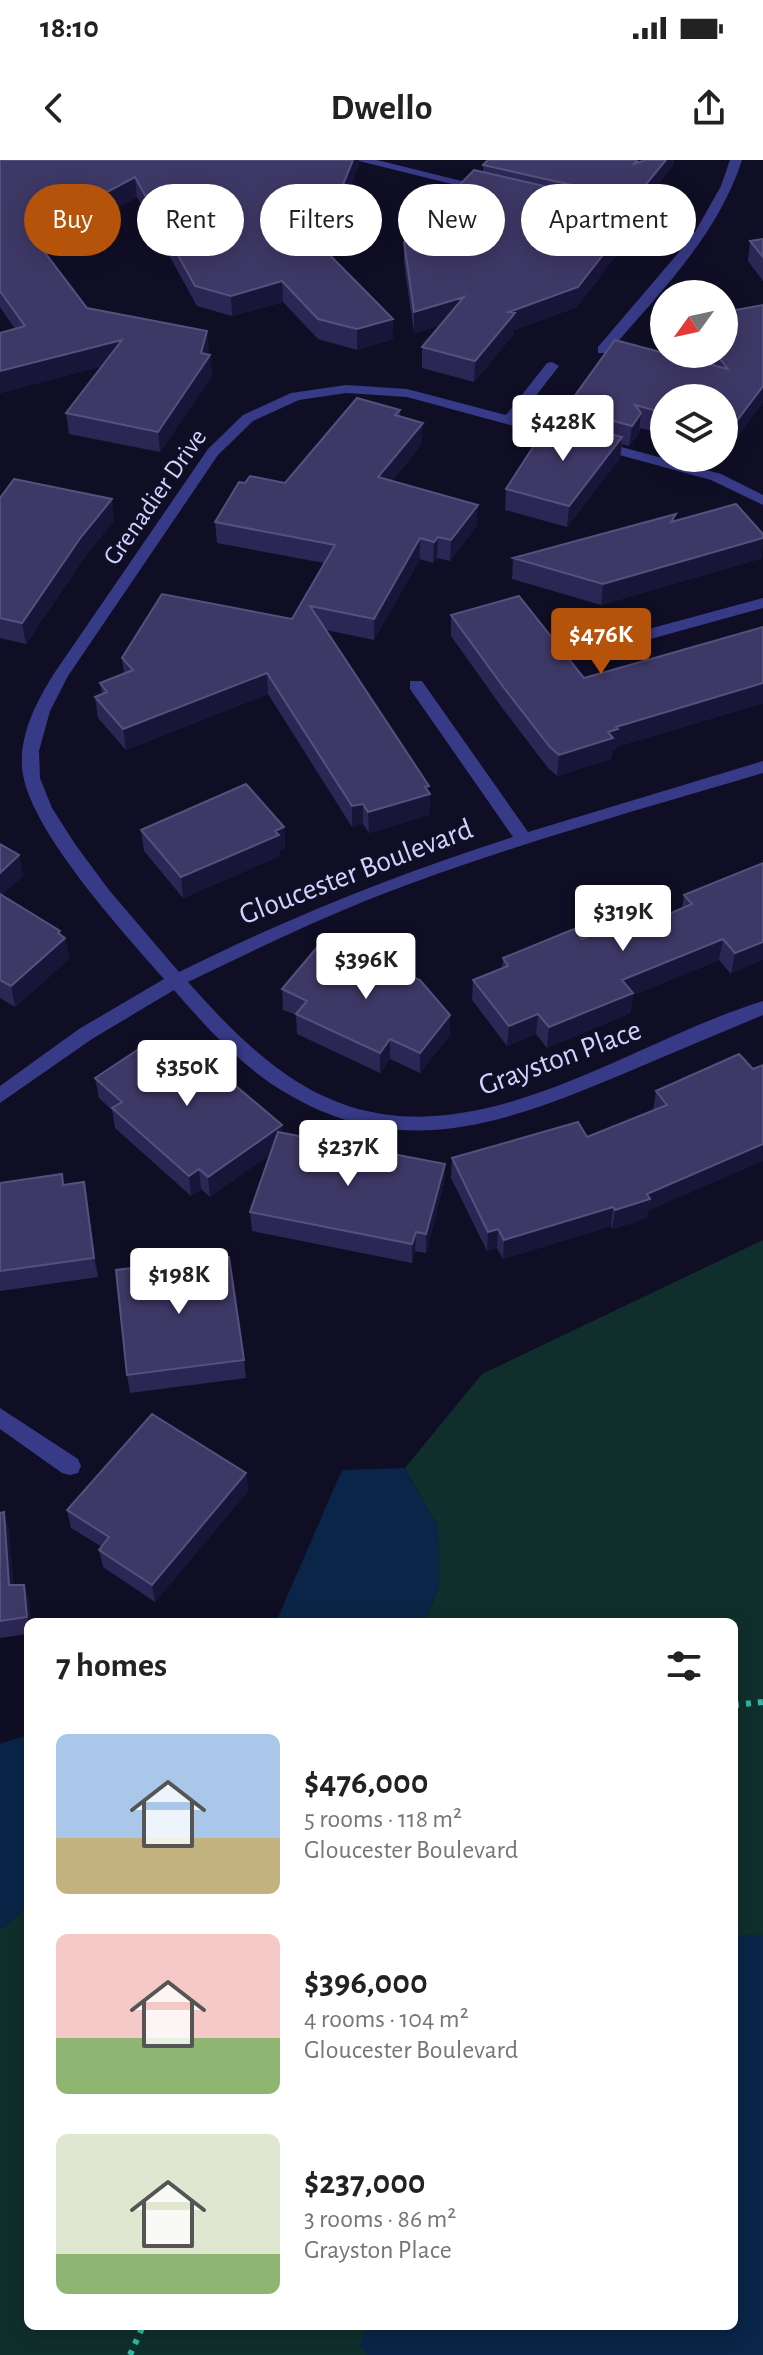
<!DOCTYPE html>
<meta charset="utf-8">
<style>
body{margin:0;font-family:"Alegreya Sans",sans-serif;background:#f6f6f6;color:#222;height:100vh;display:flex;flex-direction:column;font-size:30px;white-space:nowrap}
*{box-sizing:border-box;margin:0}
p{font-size:26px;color:#767676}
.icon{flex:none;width:44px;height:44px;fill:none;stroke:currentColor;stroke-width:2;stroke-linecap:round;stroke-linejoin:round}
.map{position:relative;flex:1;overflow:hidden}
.details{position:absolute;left:24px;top:1458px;width:714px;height:712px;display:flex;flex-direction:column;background:#fff;border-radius:12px;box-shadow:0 4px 20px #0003}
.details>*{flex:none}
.hud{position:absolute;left:24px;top:24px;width:716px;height:72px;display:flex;gap:16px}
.needle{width:52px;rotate:237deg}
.tools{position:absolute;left:650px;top:120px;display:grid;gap:16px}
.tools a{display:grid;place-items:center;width:88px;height:88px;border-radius:50%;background:#fff;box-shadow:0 4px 20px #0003;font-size:40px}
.price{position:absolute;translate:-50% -68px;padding:0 18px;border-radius:8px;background:#fff;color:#222;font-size:26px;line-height:52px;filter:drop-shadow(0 2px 4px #0008)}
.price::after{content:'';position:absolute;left:50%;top:48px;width:24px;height:18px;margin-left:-12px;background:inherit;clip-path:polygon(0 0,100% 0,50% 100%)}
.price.active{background:#b45309;color:#fff}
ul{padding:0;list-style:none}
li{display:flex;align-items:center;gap:24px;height:200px;padding:0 32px}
li span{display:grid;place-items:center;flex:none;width:224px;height:160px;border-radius:12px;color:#555}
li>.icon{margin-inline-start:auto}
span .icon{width:96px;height:96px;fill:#fffc;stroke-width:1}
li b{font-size:34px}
h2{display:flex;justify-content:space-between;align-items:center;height:96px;padding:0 32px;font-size:34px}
.tag{padding:0 28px;border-radius:36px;background:#fff;box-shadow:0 4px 20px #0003;font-size:28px;line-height:72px}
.tag.active{background:#b45309;color:#fff}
.status{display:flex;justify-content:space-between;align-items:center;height:56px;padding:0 40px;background:#fff;direction:ltr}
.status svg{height:22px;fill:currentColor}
header{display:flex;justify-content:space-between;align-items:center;height:104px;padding:0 32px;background:#fff;font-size:36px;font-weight:700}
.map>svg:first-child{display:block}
</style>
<div class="status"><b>18:10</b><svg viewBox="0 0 49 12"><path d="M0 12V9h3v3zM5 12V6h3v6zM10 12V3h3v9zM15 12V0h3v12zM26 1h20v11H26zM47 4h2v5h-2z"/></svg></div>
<header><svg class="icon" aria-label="back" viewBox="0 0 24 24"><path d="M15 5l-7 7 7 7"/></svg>Dwello<svg class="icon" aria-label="share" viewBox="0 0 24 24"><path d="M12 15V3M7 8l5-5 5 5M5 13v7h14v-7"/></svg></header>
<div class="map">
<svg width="763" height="2195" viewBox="0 0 763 2195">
<rect width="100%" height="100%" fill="#100e25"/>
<path fill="#102f2c" d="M763 1080V2195H0V1770L28 1747V2166H734V1462H424L439 1428 438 1367 405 1308 482 1214Z"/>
<path fill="#0a2548" d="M405 1308 438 1367 439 1428 424 1462H276L342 1310Z
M28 1575V1747L0 1770V1584Z
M741 1775H763V2195H367L360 2185 367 2166H734V1779Z"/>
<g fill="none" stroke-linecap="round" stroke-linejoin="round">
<path stroke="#2abba7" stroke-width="6" stroke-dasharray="5 7" stroke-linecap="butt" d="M734 1545 763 1542
M130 2195 143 2166"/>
<path fill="#373a86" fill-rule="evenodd" d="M355 0H377L494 29 488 33Z
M730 0H742C717 77 659 133 608 193H598V187L691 78 595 54 601 50 695 72 721 26Z
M552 202 559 206 518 259 721 314 763 335V345L711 320 407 237 346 233 299 240 253 261 218 295 68 516 50 551 39 591 40 618 52 648 75 684 109 730 179 812C287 758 398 714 513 677L410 529V521H422L528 672 763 601V613C631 652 498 689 370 739 308 764 248 793 188 822 220 858 255 895 296 921 451 1020 616 886 763 841V855C716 875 669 894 623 914 508 962 403 1003 286 933 243 908 206 867 174 830L92 879 0 943V926L79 869 164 819C124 773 26 667 22 607 20 573 36 543 53 515L208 289 243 255 291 233 346 225 407 229 506 255 547 203Z
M763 438V448L614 489 606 484 608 480Z
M0 1248 78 1299 81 1306 78 1313 70 1315 62 1313 0 1269Z"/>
</g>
<path fill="#2c2654" d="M0 0 359 4 328 85 323 88 393 159V179L357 190 318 179 283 142 232 156 197 146 137 37 42 88 87 148 207 171 208 195H210L212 216 160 292 69 274 66 253 102 206 0 233V173L15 169 0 147Z
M674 0V4L633 55 625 53 624 66 622 68 621 89 577 147 514 170V174L474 222 422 208V187L441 165 414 173 404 103V82L483 12V5Z
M763 79V121L748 101 750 81Z
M763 145V242L727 291 724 290V238H664V274L640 268 639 273 629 286 622 284 620 298 567 367 505 350 506 329 565 262 566 248 705 204 698 194H724Z
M400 250V257L422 284 392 321 477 366 450 401 437 398 433 403 420 399 374 480 326 470 430 634 429 655 369 673 363 664 352 667 268 534 126 590 98 558 95 537 102 534 100 523 124 513 122 498 292 459 324 403 217 383 215 362 245 323H285Z
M0 338 114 360 84 398 26 484 0 478Z
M675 361 762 398 601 445 512 419 513 398Z
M451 455 584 518 763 467V543L616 587 615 590 612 591 611 599 557 616 548 608 503 549 451 476Z
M284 667 285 687 280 690V696L183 738 144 691 141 670Z
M0 684 19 695 23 716 2 735 65 778 69 799 15 847 0 838Z
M763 703 731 814 719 800 633 835 630 853 547 888 536 874 507 886 472 840 473 820 502 808 503 798 582 779 625 773 682 749 684 735Z
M282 829 450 875 420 913 390 899 380 913 297 874 296 855 283 850Z
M739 894 648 1051 647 1058 612 1069 611 1066 503 1099 497 1088 487 1091 451 1018 452 998 587 977 653 951 656 931Z
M173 901 282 972 445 1004 444 1023 426 1093 415 1091 412 1103 252 1071 250 1052 270 994 210 1037 201 1029 191 1036 115 968 112 950 99 938 95 918Z
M62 1014 64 1025 84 1022 98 1117 0 1131V1023Z
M244 1200 246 1218 130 1233 127 1215Z
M246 1313 248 1331 155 1442 103 1407 99 1390 102 1387 71 1368 67 1350Z
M0 1353 9 1369 13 1425H24L29 1441 31 1462H28V1474L0 1478Z"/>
<path fill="#191539" d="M353 0H359V4L328 85 310 95V75Z
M666 0H674V4L633 55 634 39Z
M135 17 137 37 33 93 30 73Z
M626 45 624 66 608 86 610 65Z
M623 69 621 89 577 147 514 170V174L474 222 475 201 509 152Z
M282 121 283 142 232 156 231 136Z
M464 137 463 158 414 173V152Z
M393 159V179L357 190V169Z
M207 171 209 192 206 202 210 195 212 216 160 292 158 272 201 193Z
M122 180 124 200 0 233V211Z
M763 226V242L727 291 730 270Z
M641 253 639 273 629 286 632 266Z
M423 263 422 284 378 338V317Z
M622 277 620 298 567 367 569 346Z
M112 339 114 360 84 398 26 484 22 463 81 377Z
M478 345 477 366 450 401 451 380Z
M438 377 437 398 433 403 434 382Z
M420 378V399L374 480V459Z
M763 378 762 398 601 445 603 424Z
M267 513 268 534 126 590 123 569Z
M763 523V543L616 587 615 590 612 591 611 599 557 616 559 595 608 572 616 567Z
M429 626 428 635 430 634 429 655 369 673 368 652Z
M363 644V664L352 667V646Z
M284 667 285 687 280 690V696L183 738 181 717Z
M19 695 23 716 0 737V713Z
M60 771 62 782 65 778 69 799 15 847 11 826Z
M723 779 719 800 633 835 630 853 547 888 549 867 622 820Z
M763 782V800L731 814 735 793Z
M538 854 536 874 507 886 509 866Z
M450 855V875L420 913V893Z
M390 879V899L380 913V893Z
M282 965 283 985 210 1037 208 1017Z
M763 984V1001L648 1051 647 1058 612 1069 615 1050 647 1034Z
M445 1004 444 1023 426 1093V1074Z
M199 1009 201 1029 191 1036 189 1016Z
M84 1022 87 1042 98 1117 94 1098Z
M613 1047 611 1066 503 1099 504 1080Z
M498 1069 497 1088 487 1091 488 1072Z
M416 1072 415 1091 412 1103V1084Z
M246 1313 248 1331 155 1442 152 1425Z
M4 1352 9 1369 15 1441 9 1425Z
M24 1425 29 1441 31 1462H28L27 1457Z"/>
<path fill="#3e3866" stroke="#55507e" stroke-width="2" d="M0 0H353L327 64 310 75 393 159 357 169 318 159 282 121 231 136 195 126 135 17 30 73 87 148 207 171 201 193 210 195 158 272 66 253 122 180 0 211V173L25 166 0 131Z
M488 0H637L634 4 645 0H666L634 39 483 5Z
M474 10 626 45 610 65 623 69 578 127 509 152 515 153 475 201 422 187 464 137 414 152 404 82Z
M763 79V97L750 81Z
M763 145V226L730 270 724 269V238H664V253L635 245 641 253 632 266 566 248 615 180 664 193V194H669L728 209 716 194H724V152Z
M357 238 400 250 395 255 423 263 378 317 478 345 451 380 438 377 434 382 420 378 374 459 310 446 429 626 425 627 430 634 368 652 363 644 352 646 267 513 123 569 95 537 107 532 100 523 133 510 122 498 162 434 292 459 335 385 215 362 239 322 245 323 250 316 285 323Z
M557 260 622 277 569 346 506 329 533 287Z
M14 319 112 339 81 377 22 463 0 458V338Z
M736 344 763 374V378L603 424 513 398 676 354 671 362Z
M519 436 584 518 763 467V523L616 567 618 569 608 572 613 578 559 595 550 587 504 528 451 455Z
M246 624 284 667 275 671 279 675 181 717 141 670Z
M0 684 19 695 0 713Z
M763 703V782L735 793 723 779 622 820 633 833 549 867 538 854 509 866 473 820 508 806 503 798 574 769 582 779 618 765 625 773 692 744 684 735Z
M0 734 60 771 58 773 65 778 11 826 0 820Z
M319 785 352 800 358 793 420 820 450 855 420 893 390 879 380 893 296 854 307 841 282 829Z
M151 881 173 901 191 888 282 965 208 1017 199 1009 189 1016 112 948 122 942 95 918Z
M739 894 753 909 763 905V984L647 1034 650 1039 615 1050 613 1047 504 1080 498 1069 488 1072 452 998 578 962 587 977 667 945 656 931Z
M278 972 445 1004 426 1074 416 1072 412 1084 250 1052Z
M62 1014 63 1025 84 1022 94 1098 0 1111V1023Z
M229 1097 244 1200 127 1215 116 1110Z
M152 1254 246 1313 152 1425 99 1390 109 1377 67 1350Z
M4 1352 9 1425H24L27 1457 0 1461V1353Z"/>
<g text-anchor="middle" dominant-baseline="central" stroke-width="7" stroke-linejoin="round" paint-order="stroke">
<g font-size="26" fill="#d3d2ff" stroke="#100e25">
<text transform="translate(155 337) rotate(-55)">Grenadier Drive</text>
</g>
<g font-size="30" fill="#d3d2ff" stroke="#100e25">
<text transform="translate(356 712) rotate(-21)">Gloucester Boulevard</text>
<text transform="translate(560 898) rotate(-20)">Grayston Place</text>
</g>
</g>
</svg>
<div class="tools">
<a><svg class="needle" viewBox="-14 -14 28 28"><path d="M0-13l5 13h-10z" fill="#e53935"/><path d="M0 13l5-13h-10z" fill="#767676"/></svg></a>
<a><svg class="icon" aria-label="layers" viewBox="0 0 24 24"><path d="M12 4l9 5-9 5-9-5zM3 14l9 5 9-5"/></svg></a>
</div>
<b class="price" style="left:563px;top:303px">$428K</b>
<b class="price active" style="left:601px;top:516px">$476K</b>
<b class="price" style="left:623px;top:793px">$319K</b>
<b class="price" style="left:366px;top:841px">$396K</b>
<b class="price" style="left:187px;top:948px">$350K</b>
<b class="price" style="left:348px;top:1028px">$237K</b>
<b class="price" style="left:179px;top:1156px">$198K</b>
<div class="hud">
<a class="tag active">Buy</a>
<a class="tag">Rent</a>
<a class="tag">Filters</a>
<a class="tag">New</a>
<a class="tag">Apartment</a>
</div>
<section class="details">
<h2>7 homes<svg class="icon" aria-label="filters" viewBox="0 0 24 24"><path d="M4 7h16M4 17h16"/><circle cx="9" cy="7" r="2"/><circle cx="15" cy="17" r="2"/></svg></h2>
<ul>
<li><span style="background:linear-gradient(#a9c7e8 65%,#c2b280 0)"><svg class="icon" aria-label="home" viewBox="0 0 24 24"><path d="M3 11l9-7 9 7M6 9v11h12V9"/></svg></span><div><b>$476,000</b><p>5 rooms · 118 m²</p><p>Gloucester Boulevard</p></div></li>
<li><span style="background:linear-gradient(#f6c9c9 65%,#8fb573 0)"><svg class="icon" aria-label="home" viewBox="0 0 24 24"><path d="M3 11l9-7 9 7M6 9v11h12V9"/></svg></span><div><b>$396,000</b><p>4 rooms · 104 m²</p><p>Gloucester Boulevard</p></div></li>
<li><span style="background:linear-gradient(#dfe7d0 75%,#8fb573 0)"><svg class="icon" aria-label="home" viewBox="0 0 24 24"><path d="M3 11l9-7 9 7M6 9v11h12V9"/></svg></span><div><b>$237,000</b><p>3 rooms · 86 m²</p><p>Grayston Place</p></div></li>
</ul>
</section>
</div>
